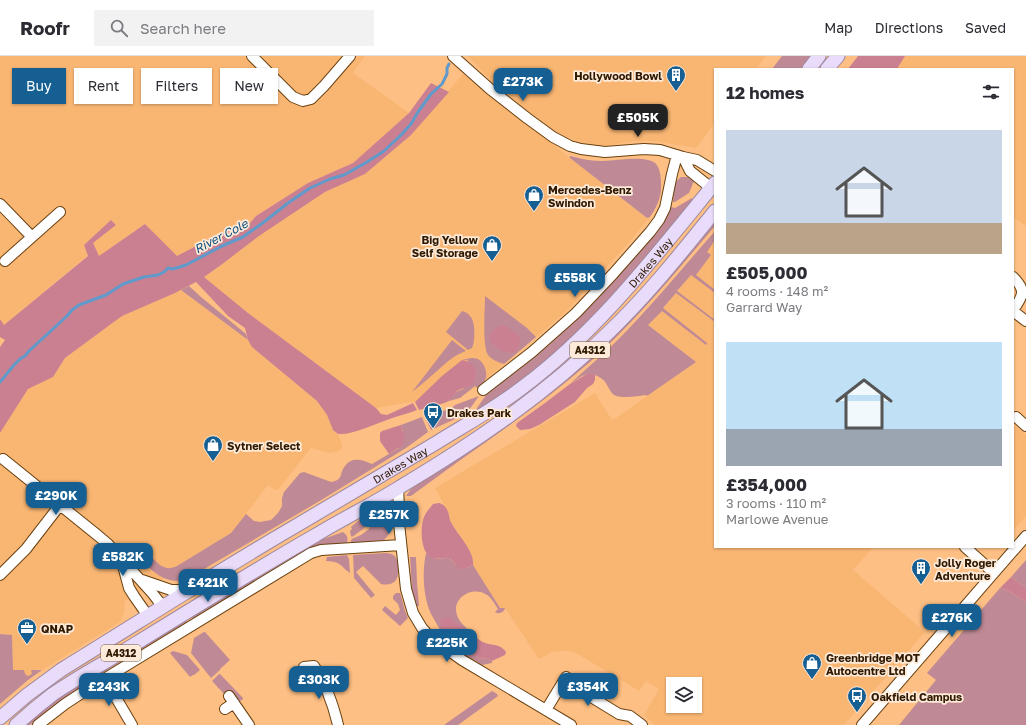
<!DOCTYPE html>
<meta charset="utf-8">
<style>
body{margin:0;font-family:"Golos Text",sans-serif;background:#f2f2f3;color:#2b2b33;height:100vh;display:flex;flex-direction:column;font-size:15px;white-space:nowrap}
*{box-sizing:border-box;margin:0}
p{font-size:13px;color:#7c7c81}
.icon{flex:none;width:22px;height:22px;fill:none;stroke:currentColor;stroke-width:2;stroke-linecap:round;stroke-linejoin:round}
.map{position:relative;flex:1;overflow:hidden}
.details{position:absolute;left:714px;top:12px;width:300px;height:480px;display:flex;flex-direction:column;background:#fff;border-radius:0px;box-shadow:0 1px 3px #0004}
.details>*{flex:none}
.guide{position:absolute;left:12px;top:12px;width:380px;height:36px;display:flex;gap:8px}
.fabs{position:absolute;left:666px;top:621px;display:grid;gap:8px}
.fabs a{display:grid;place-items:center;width:36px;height:36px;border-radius:0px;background:#fff;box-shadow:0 1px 3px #0004;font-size:20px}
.price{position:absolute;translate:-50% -34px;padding:0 9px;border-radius:8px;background:#155f93;color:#fff;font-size:13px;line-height:26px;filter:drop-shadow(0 1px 2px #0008)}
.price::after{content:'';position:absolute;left:50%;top:24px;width:12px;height:9px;margin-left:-6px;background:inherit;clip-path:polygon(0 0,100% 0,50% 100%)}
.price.selected{background:#222;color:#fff}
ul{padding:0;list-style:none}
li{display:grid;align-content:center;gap:8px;height:212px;padding:0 12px}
li span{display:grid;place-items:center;height:124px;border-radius:0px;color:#555}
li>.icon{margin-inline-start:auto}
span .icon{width:72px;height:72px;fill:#fffc;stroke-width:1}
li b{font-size:17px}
h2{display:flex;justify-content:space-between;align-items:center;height:48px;padding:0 12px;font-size:17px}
.tag{padding:0 14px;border-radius:0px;background:#fff;box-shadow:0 1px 3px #0004;font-size:14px;line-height:36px}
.tag.selected{background:#155f93;color:#fff}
header{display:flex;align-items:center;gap:24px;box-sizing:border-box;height:56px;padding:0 20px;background:#fff;border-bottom:1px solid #e1e1e2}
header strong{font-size:19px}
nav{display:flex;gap:22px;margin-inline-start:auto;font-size:14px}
.search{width:280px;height:36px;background:#f2f2f3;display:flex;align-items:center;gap:10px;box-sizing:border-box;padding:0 14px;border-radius:0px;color:#7c7c81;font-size:15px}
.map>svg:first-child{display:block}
</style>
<header>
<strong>Roofr</strong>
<div class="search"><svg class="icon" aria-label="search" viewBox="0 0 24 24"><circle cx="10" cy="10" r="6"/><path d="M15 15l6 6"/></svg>Search here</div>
<nav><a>Map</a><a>Directions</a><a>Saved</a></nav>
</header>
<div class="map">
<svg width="1026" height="669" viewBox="0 0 1026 669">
<rect width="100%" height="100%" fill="#fdbf83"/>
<path fill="#f9b673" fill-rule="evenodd" d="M0 0H365L353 17 409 57 353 107 308 127 256 160 250 166 215 180 177 200 145 168 99 200 92 187 116 169 112 164 84 189 88 199 4 269 0 263Z
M467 0H766L756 13H715V66L696 92 652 85H636L603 90 590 88 574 84 558 78 546 70 512 44 493 28 478 10Z
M905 0H1026V170L1013 161V13H897Z
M463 18 647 162 650 161 628 188 567 255 536 281 475 332 466 337 376 352 248 257 204 221 222 208 259 180 325 136 365 118 411 79Z
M715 184V491H873L853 514 925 576 844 669H655L644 659 659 633 646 625 639 635 576 597 568 595H563L552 596 539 603 505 552 500 553 473 509V504L470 495 456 474 450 464 447 454 435 432 595 337 612 364 616 362 695 306 648 269 661 255 691 219H696L711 199 706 196ZM673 628H695V650H673Z
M181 234 248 284 252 291 317 345 327 359 333 374 338 378 342 388V393L335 396 330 397 311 392 309 394 279 433 275 434 268 429 231 477 177 510 170 513 164 511 160 509 140 491 134 497 164 522 125 545 124 557 120 566 42 614 37 613 31 619H25L24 617 13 614 12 579 0 578V377L28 333 53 321 65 302 122 260Z
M1013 368 1026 379V460L1013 475Z"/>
<path fill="#bf8a95" d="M782 0H812L801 13H772Z
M570 100C581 103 592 105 603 105 616 105 644 99 655 107 660 111 661 121 661 127 662 140 657 151 650 161L647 162 570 102Z
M681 121H688L694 125 689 137 675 146H673C674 136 672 127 681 121Z
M692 142 693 145C673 168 654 192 634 215 621 231 608 247 594 261 558 296 519 327 478 356L477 352 486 339 550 288 583 257 645 189 662 168 671 151 675 152Z
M715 163V170C675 217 636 265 590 306 534 355 471 395 411 440H406L411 433 448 409 535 345Z
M715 175V184L707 196 711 199 696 219 715 234V237L691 219 677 235 715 264V266L676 237 663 252 707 287 706 289 662 255 648 269 696 306 647 340 646 339C639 340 621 343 614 339 611 337 609 332 607 329 604 323 601 322 595 319 585 316 579 322 570 328 580 318 591 309 602 299 643 261 678 217 715 175Z
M189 230 201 241 246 278 248 284 181 234Z
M485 240 527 272 536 281 504 308C498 306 492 304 488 299 482 289 485 253 485 240Z
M462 255C465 256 468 257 470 260 476 266 475 286 472 292L468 294 446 276Z
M452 284 466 295C454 299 446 307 437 315 429 322 421 329 412 336Z
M471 302C473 302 476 302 478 303 485 307 489 319 484 326 483 329 480 330 477 332L475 330 460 342 449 345 456 336 463 333 475 324 476 315 467 304H462Z
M479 340 466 358 431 374 425 361 452 352 455 349Z
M422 361 428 376 406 392 323 443 187 523C164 531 149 511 133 497L140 491 160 509C167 513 170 513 177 510L231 477 246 458 254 465 260 466 271 464 278 457 282 450V442L284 436 300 417 304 416 331 426C344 424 339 417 345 410 352 400 363 404 372 408L399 392 403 375 401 370V369Z
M374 456 378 457 363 473 352 481 351 480 350 475 352 473 351 471 365 459Z
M384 459C393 464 392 477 384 484L351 488V484L352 483 361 479 368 474 372 468Z
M343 476C348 479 348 483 347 488L306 494 192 563 193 559 315 486Z
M385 497C389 497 394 498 396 502 397 503 398 507 398 509 400 522 395 531 381 528L363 510 356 516 375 539 371 542 354 522 353 499Z
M426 497 427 498 436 503 444 502H449L454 506 456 509 467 512 473 509 500 552H505C504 556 499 559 495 556L498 553C495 549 492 542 487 539 473 529 451 542 457 559 459 567 468 572 472 578L473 598 479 602 488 603 492 605V607L482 609 448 589 446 586C442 576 436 567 431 558 423 540 422 516 426 497Z
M347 499 349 503 350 517C339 509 342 506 326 505L327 501Z
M410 501H416L417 527 419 549V550H417L416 549 412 534Z
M1026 504V532L1011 521Z
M1000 532 1009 535 1025 545 1026 546V669H899L936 624 927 617Z
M396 537H400C403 545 404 554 408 562L400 570 382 554 385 550 396 559 400 554 398 548 393 543V540Z
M185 564 187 566C135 598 77 629 30 669H25C73 627 131 597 185 564Z
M204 576H205L230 604 220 613V614L211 622 191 597 194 582Z
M0 578 12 579 13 614H24L25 618 28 620 32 618 31 615 32 614H42L28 624 0 648Z
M173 595 187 599 200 614 194 619H193L190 621 170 597Z
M219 618H220L243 642V643L239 646 238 645 232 635 225 639 212 625Z
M492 635 497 638 498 640 458 669H444Z"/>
<path fill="#cb8091" d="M858 0H905L897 13H848Z
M431 27 449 36 411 79 365 118 325 136 259 180 221 209 204 221 248 257 376 352 381 358 387 359 413 347 417 354C407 358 397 360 387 364 372 369 353 379 338 378L333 374 327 359 317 345 252 291 248 284 245 272 228 260 196 226 175 237 122 260 65 302 53 321 28 333 0 377V291L5 284 0 281V263L4 269 88 200 84 189 111 164 116 169 93 187 99 200 145 168 177 200 215 180 250 167 256 160 308 127 353 107 409 57Z
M502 269 506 270 519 280C521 287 519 294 513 297L501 295 491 286 490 282 489 280 491 277 499 270Z
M462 304C468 305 471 306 475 312 476 315 476 317 476 321 475 331 464 331 457 335 454 338 453 342 449 345 443 348 426 352 419 354L415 346 442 320Z
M587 318H592L595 319V324L593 328 587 332 575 346 539 369 530 373 520 374 516 370 517 367 545 347 570 328Z
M401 369V370L405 381 403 389 389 398 380 385V377L382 375Z
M439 447C442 448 444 449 446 452 449 456 449 460 450 464 456 478 475 494 473 509L467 512 459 513C457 510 455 507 453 505 447 498 439 505 432 502 420 497 420 471 424 461 426 456 430 452 433 448Z
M1011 521 1026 532V546L1025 545 1009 535 1000 532Z
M448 561C460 568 470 578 481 585 491 591 499 586 506 596L505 599 492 605 488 603 479 602 449 583 442 573 440 566 442 563Z"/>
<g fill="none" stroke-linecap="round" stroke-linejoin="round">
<path stroke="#609acb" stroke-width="3" d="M0 326 14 309 20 303 25 300 29 295 67 260 72 254 79 249 106 239 123 228 144 221 158 219 164 216 168 212 173 213 186 209 222 190 243 181 264 166 288 147 310 132 330 123 344 119 367 106 384 95 401 79 411 68 418 56 431 38 442 28 447 18V12L449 8"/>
<defs>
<path id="minor" d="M252 0 293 41 303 45 311 43 324 30 350 0
M453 0 490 33 527 62 553 81 570 90 581 93 605 96 644 93 660 94 683 101 697 104 715 115
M683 101 690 115 711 132
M0 148 32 181
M5 205 60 156
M1013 221C1026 234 1024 239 1013 254
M1013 255 1026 265
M483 334 532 296 576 257 613 218 650 176 659 164 665 152 672 118 677 99
M1016 361 1026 370
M3 403 96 478 108 488 153 538 163 551
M398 432 399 452V467L406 533 413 557 422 572 431 582 441 589 462 604 571 669
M364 452C383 451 387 452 399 467
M965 491 994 517
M122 506 129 532 134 540 148 560
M0 519 26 493 60 449
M142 524 171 534H190
M304 611 314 610C326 628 333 648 338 669
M105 623 132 669
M229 640 249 669
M225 653 234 647
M546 654 566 621 577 628 583 636 619 658 630 660 642 669
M38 669 65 648 91 631 311 497 321 494 401 489
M862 669 1026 480"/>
<g id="major">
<path d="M809 13 819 0"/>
<path d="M827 13 838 0"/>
<path id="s1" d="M0 662 27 639 61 614C139 566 215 517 294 471 341 443 389 415 436 387 465 369 496 352 523 331 598 275 656 199 715 127"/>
<path d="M16 669C28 658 40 648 53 638 79 620 108 605 135 588 195 551 255 514 316 479 344 462 373 448 400 431 474 387 546 338 608 277 647 240 681 197 715 155"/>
</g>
</defs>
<use href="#minor" stroke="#6a400f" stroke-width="12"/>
<use href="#major" stroke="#9f88a0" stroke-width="15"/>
<use href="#minor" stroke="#fff" stroke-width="10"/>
<use href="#major" stroke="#e9dcfa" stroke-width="13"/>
</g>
<defs>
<symbol id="building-pin" viewBox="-11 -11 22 30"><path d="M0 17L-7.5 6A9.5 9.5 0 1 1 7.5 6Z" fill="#155f93" stroke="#fdead9"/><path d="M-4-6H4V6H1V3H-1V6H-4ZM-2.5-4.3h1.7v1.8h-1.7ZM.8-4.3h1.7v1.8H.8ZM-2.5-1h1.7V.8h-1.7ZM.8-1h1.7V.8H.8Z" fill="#fff"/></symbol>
<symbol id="shop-pin" viewBox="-11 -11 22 30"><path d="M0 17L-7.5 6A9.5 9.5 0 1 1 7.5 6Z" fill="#155f93" stroke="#fdead9"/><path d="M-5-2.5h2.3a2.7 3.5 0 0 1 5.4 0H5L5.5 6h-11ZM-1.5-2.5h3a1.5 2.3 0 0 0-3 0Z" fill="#fff"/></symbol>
<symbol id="bus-pin" viewBox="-11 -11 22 30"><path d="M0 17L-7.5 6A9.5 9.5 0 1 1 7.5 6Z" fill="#155f93" stroke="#fdead9"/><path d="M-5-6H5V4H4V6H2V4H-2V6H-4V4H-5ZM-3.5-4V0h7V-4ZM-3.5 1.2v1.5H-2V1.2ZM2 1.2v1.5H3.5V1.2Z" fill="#fff"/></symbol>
<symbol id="office-pin" viewBox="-11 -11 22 30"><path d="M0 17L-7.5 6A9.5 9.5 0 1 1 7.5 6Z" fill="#155f93" stroke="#fdead9"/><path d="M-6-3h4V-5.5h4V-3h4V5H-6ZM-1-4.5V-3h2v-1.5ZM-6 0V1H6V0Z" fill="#fff"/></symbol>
</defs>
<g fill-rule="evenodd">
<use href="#building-pin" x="665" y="8" width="22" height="30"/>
<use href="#shop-pin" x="523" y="128" width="22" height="30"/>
<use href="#shop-pin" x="481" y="178" width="22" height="30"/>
<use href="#bus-pin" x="422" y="345" width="22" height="30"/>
<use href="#shop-pin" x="202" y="378" width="22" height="30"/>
<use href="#building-pin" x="910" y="501" width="22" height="30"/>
<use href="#office-pin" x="16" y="561" width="22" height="30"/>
<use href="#shop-pin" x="801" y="596" width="22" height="30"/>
<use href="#bus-pin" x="846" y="629" width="22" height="30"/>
</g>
<g text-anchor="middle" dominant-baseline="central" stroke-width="3.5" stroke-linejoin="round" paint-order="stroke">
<g fill="#fdead9" stroke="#6e5842" stroke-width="1">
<rect x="570" y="286" width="40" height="16" rx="3"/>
<rect x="101" y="589" width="40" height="16" rx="3"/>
</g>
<g font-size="10" font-weight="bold" fill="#301901">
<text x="590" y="294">A4312</text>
<text x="121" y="597">A4312</text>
</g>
<g font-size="11" font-weight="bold" fill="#301901" stroke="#fdead9" text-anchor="start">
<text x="662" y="19" text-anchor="end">Hollywood Bowl</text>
<text x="548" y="133">Mercedes-Benz<tspan x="548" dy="13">Swindon</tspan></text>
<text x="478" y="183" text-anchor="end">Big Yellow<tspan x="478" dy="13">Self Storage</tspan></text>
<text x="447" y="356">Drakes Park</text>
<text x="227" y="389">Sytner Select</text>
<text x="935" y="506">Jolly Roger<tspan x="935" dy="13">Adventure</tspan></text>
<text x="41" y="572">QNAP</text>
<text x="826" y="601">Greenbridge MOT<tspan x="826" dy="13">Autocentre Ltd</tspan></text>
<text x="871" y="640">Oakfield Campus</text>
</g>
<g font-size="11" fill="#301901" stroke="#fdead9">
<text stroke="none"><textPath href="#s1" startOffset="798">Drakes Way</textPath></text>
<text stroke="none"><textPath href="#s1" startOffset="474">Drakes Way</textPath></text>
</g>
<g font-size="12" font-style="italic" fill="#084f7d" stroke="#fdead9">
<text transform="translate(221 180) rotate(-28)">River Cole</text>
</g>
</g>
</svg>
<div class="fabs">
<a><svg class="icon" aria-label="layers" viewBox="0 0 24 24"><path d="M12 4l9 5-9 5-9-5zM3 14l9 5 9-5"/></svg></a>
</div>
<b class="price" style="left:523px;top:46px">£273K</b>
<b class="price selected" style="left:638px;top:82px">£505K</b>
<b class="price" style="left:575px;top:242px">£558K</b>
<b class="price" style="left:56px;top:460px">£290K</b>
<b class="price" style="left:389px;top:479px">£257K</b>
<b class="price" style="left:123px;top:521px">£582K</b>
<b class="price" style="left:208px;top:547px">£421K</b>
<b class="price" style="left:952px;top:582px">£276K</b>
<b class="price" style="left:447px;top:607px">£225K</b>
<b class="price" style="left:319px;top:644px">£303K</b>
<b class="price" style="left:109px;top:651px">£243K</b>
<b class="price" style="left:588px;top:651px">£354K</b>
<div class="guide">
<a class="tag selected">Buy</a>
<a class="tag">Rent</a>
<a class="tag">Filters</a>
<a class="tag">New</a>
</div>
<section class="details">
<h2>12 homes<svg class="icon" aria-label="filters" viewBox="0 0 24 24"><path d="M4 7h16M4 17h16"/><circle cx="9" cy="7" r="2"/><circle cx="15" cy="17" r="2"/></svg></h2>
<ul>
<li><span style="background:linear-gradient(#c9d6e8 75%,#b9a48a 0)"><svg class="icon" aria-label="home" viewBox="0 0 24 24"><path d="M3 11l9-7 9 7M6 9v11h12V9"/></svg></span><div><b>£505,000</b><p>4 rooms · 148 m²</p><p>Garrard Way</p></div></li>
<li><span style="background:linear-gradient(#bfe0f5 70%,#9aa5b1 0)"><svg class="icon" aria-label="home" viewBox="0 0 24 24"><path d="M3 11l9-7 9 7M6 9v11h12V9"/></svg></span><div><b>£354,000</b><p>3 rooms · 110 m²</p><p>Marlowe Avenue</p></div></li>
</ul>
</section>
</div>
